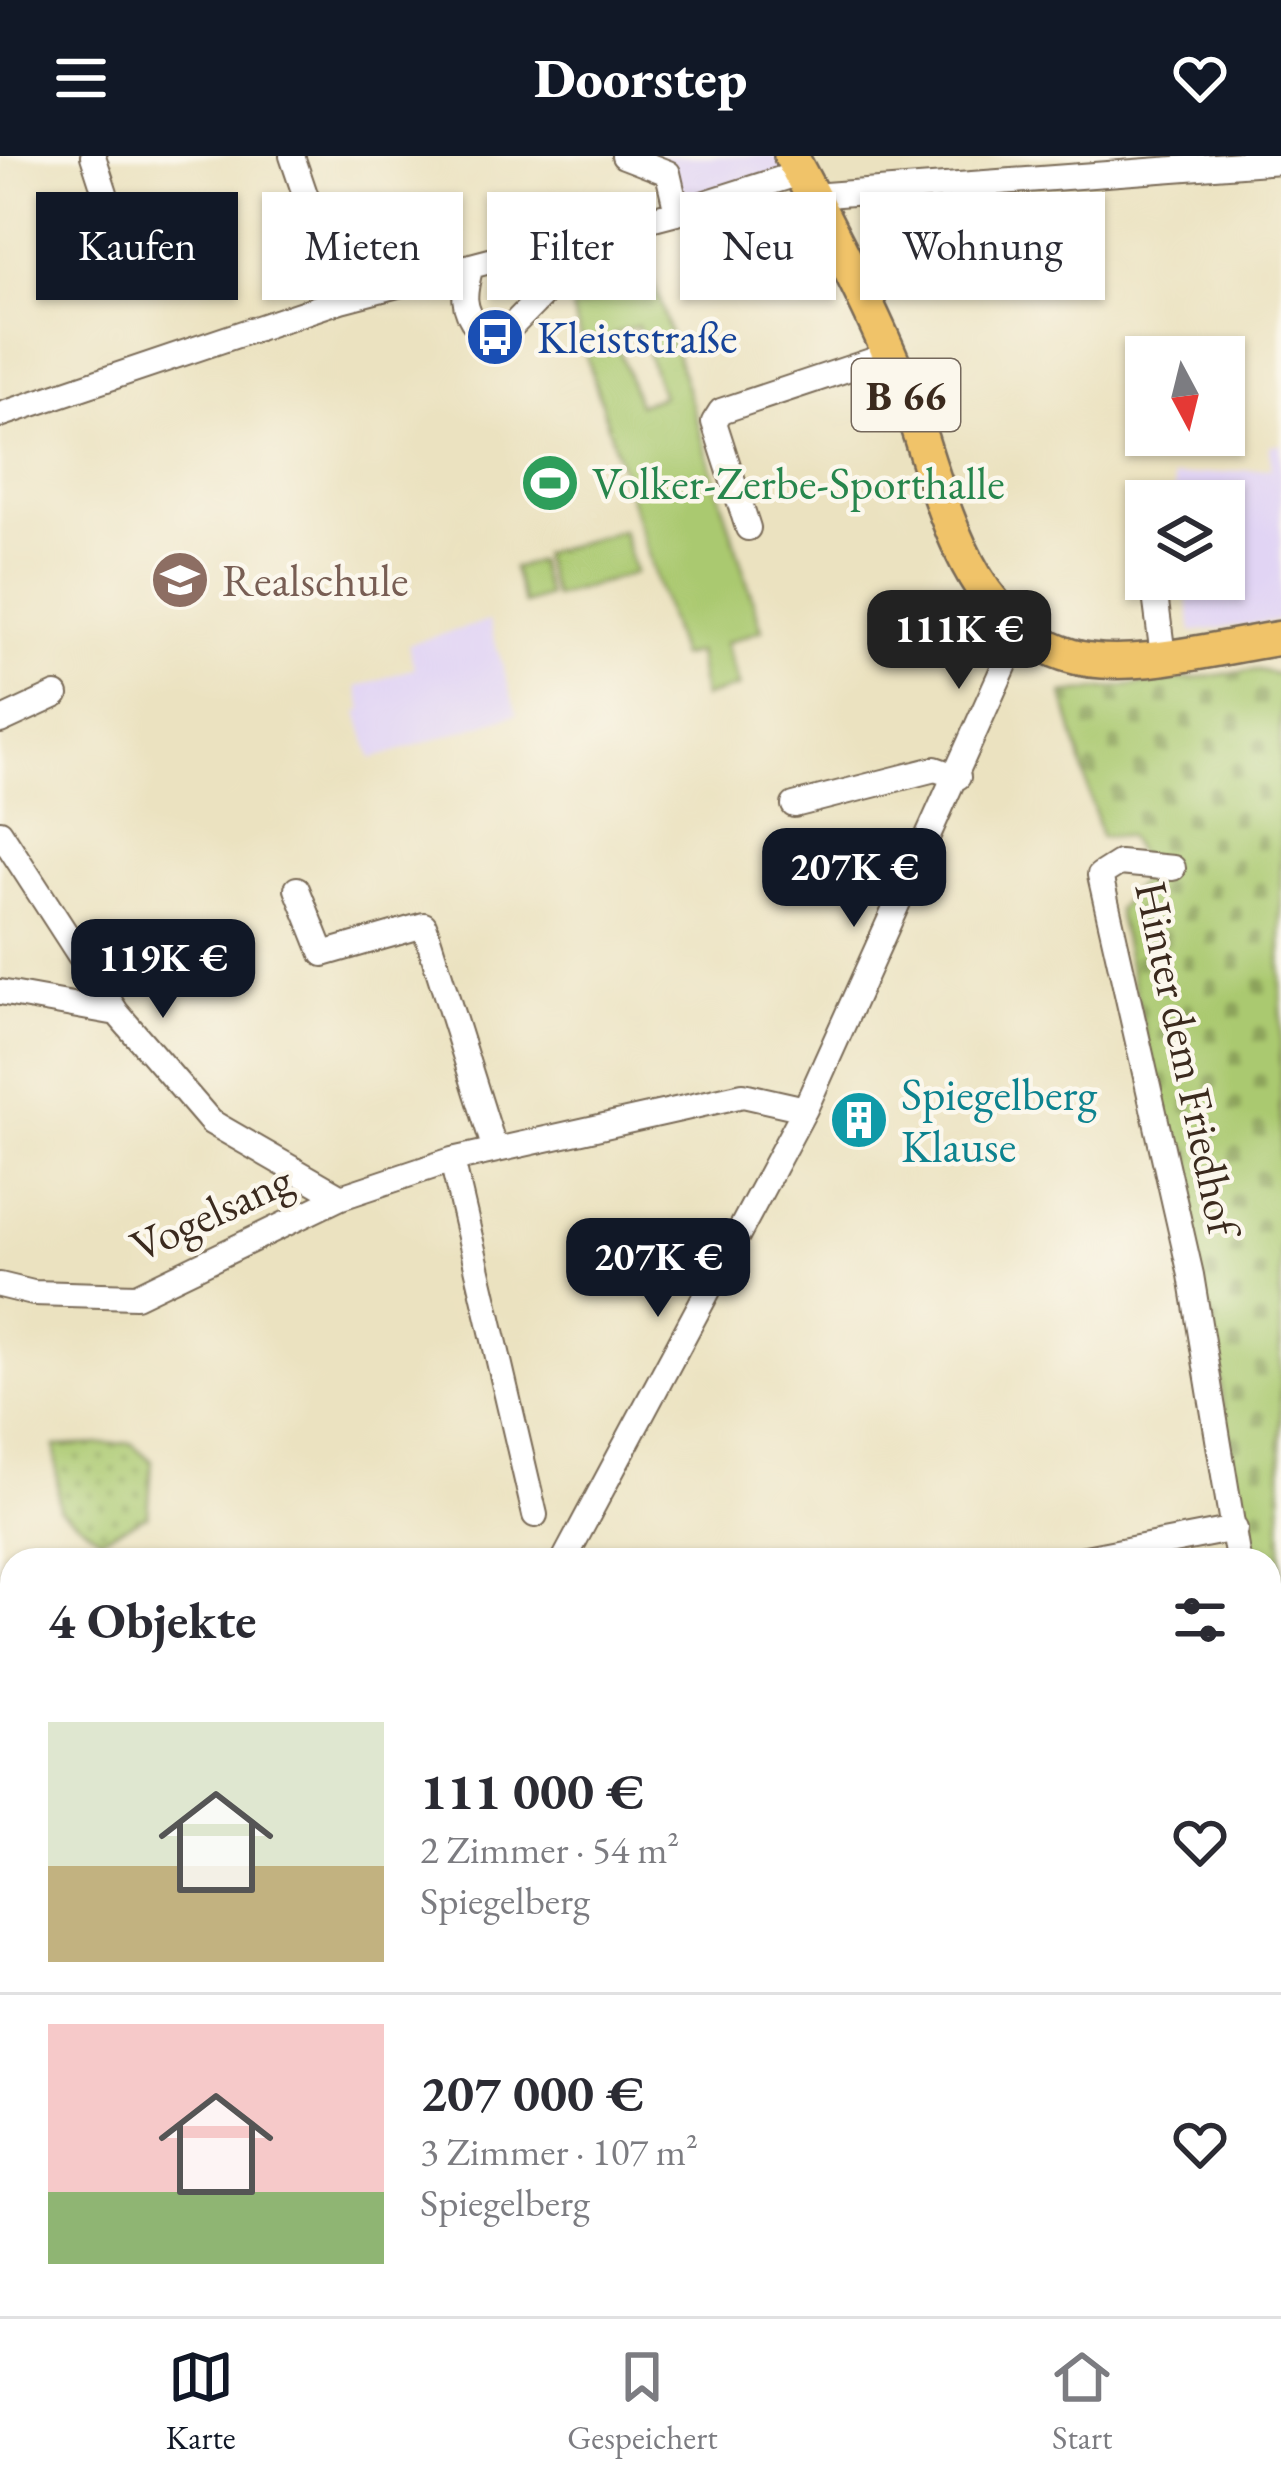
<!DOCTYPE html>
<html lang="de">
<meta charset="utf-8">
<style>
body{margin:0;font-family:"EB Garamond",serif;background:#f7f7f7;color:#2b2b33;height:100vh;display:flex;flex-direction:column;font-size:45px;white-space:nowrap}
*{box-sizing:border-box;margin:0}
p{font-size:39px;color:#7c7c81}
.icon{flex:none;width:66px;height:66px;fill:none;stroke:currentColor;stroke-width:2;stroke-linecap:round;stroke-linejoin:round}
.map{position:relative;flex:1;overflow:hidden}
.panel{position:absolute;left:0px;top:1392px;width:1281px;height:768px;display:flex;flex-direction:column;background:#fff;border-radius:36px 36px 0 0;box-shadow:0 3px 9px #0004}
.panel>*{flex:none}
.banner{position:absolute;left:36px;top:36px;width:1209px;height:108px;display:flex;gap:24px}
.needle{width:78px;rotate:173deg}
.tools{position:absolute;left:1125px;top:180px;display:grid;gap:24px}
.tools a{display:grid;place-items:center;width:120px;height:120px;border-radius:0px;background:#fff;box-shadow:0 3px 9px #0004;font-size:60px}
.price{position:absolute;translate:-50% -102px;padding:0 27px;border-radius:24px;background:#111827;color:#fff;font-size:39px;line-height:78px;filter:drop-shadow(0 3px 6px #0008)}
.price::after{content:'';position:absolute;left:50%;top:72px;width:36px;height:27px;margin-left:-18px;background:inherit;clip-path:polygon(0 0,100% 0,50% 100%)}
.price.on{background:#222;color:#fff}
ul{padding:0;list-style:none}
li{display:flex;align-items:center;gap:36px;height:300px;padding:0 48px}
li+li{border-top:3px solid #e1e1e2}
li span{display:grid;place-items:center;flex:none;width:336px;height:240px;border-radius:0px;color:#555}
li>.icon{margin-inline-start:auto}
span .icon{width:144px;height:144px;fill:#fffc;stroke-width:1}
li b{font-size:51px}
h2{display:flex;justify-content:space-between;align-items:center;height:144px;padding:0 48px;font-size:51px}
.pill{padding:0 42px;border-radius:0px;background:#fff;box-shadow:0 3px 9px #0004;font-size:42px;line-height:108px}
.pill.on{background:#111827;color:#fff}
header{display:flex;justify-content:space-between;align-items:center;height:156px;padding:0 48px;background:#111827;color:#fff;font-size:54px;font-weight:800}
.tab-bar{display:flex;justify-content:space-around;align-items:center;height:168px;border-top:3px solid #e1e1e2;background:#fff;font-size:33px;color:#7c7c81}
.tab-bar a{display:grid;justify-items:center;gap:6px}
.tab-bar .on{color:#111827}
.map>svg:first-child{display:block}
</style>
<header><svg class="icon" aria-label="menu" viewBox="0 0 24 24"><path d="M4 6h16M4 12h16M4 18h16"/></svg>Doorstep<svg class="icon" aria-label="heart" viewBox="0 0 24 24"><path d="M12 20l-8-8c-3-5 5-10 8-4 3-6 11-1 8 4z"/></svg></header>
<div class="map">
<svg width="1281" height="2160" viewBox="0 0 1281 2160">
<defs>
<pattern id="grass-dots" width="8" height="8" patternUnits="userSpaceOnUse" patternTransform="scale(3)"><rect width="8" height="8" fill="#aac970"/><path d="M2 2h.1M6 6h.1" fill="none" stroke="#8ca35b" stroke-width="1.8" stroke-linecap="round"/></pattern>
<pattern id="forest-firs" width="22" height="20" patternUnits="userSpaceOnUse" patternTransform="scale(3)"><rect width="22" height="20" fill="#87ad62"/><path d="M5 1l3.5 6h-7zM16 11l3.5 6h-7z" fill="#708d50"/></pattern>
<pattern id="cemetery-stones" width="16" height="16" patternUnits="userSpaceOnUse" patternTransform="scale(3)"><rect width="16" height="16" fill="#aac970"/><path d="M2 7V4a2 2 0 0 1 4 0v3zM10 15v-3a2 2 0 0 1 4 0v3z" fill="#8ca35b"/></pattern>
</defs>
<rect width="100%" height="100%" fill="#fbf7ec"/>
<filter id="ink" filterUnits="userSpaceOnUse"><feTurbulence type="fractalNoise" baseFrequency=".00833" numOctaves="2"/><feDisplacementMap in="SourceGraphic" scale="24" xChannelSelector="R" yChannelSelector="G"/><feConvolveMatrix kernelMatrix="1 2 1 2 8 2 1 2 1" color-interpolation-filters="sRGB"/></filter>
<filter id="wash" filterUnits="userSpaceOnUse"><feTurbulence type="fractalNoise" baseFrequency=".004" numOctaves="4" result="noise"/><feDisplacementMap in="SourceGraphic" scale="48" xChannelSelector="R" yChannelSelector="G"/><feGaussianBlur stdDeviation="2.7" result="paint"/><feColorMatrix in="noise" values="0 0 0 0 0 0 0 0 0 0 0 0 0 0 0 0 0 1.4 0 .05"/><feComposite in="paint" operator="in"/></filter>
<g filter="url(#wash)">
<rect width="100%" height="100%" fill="#ebe2c0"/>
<path fill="#e1d4f4" d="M634 0H780L789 17 680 51 671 13Z
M1281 288V464L1192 476 1185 423H1224V345H1176L1173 321 1271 312 1270 289Z
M489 465 517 558 372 603 358 556 363 553 357 531 414 512 408 488Z"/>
<path fill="url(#grass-dots)" stroke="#727a47" stroke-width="3" d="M131 1287 152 1305 148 1359 101 1382 59 1353 55 1290Z"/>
<path fill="url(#forest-firs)" stroke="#616c40" stroke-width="3" d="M12 2103V2148H108L96 2160H0V2113Z"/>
<path fill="url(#cemetery-stones)" stroke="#727a47" stroke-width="3" d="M1258 514 1281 519V1645L1269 1562V1404H1246L1214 1181 1117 754 1148 715 1127 680 1101 681 1063 538Z"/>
<path fill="#aac970" stroke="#727a47" stroke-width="3" fill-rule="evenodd" d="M654 127 762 474 725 487 739 531 703 541 697 496 680 501 572 153ZM638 170 662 240 638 249 614 178Z
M622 374 635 417 554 441 541 398Z
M537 405 548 440 524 448 513 412Z"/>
</g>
<g filter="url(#ink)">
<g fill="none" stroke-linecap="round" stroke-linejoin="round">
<defs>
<path id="minor" d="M93 0 105 37
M292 0 341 144
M624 0 668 17 677 56
M812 40 1281 5
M470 113C464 137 461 152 478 172L507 175 603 77
M0 259 341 144 677 56 800 17
M748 372 714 266 721 255 889 199
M1153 423 1163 500
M0 565 56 539
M794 649 935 613 958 621
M0 676 117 857 211 966 341 1041
M1173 712 1119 707 1100 719 1191 1119 1238 1404
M297 733 323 798 424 769 495 994
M0 836 117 857
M452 1004 535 1359
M0 1129 33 1137 136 1140 341 1041 452 1004 743 939 805 953
M564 1404 805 953 1019 477
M1075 1404 1235 1373
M1269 1668 1281 1760
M6 1670 8 1503
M0 1972 12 1985
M1269 2041 1281 2042
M0 2102 12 2093
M384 2148 386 2160
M586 2148V2160
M126 2160 138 2148
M962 2160V2148"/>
<path id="major" d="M791 0C830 72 869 147 900 223 940 320 955 466 1071 500 1126 517 1224 490 1281 482"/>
</defs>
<use href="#minor" stroke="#796a57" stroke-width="28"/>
<use href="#major" stroke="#796a57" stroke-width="38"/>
<use href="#minor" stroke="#fff" stroke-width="24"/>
<use href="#major" stroke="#f0c369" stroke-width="33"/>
</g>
</g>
<defs>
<symbol id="bus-disc" viewBox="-11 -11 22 22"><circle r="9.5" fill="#1a4fb4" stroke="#fbf7ec"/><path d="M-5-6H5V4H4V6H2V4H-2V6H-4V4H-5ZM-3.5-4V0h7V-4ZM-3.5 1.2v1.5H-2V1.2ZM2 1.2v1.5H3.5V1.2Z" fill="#fff"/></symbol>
<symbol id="stadium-disc" viewBox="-11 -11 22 22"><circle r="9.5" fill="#2e9e5b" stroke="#fbf7ec"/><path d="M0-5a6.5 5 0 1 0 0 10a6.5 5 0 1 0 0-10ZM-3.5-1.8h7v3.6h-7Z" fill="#fff"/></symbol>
<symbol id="school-disc" viewBox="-11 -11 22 22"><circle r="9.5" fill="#8d6e63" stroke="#fbf7ec"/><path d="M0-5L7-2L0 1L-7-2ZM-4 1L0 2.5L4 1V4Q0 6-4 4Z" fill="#fff"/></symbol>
<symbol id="building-disc" viewBox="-11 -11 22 22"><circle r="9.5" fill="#0f9aa8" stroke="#fbf7ec"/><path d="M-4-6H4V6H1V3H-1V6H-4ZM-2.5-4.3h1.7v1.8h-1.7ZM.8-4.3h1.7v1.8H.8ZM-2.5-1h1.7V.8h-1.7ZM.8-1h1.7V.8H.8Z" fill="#fff"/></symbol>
</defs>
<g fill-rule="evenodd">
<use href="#bus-disc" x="462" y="148" width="66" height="66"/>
<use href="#stadium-disc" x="517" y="294" width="66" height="66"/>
<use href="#school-disc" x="147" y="391" width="66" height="66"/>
<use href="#building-disc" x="826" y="931" width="66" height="66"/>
</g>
<g text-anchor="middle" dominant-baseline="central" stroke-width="9" stroke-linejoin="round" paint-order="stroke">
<rect fill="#fbf7ec" stroke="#75685c" stroke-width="3" x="852" y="203" width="108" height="72" rx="9"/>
<g font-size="42" font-weight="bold" fill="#3b2a1e">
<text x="906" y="239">B 66</text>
</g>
<g font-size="45" fill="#164399" stroke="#fbf7ec" text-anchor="start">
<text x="537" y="181">Kleiststraße</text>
</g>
<g font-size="45" fill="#27864d" stroke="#fbf7ec" text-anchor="start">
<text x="592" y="327">Volker-Zerbe-Sporthalle</text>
</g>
<g font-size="45" fill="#785e54" stroke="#fbf7ec" text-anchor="start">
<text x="222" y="424">Realschule</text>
</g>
<g font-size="45" fill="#3b2a1e" stroke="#fbf7ec">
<text transform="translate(1188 902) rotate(78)">Hinter dem Friedhof</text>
<text transform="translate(211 1056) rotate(-25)">Vogelsang</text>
</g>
<g font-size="45" fill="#0d838f" stroke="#fbf7ec" text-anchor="start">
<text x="901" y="938">Spiegelberg<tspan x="901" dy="52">Klause</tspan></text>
</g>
</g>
</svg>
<div class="tools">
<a><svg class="needle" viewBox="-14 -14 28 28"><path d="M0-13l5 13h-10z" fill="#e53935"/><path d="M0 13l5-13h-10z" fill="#7c7c81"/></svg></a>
<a><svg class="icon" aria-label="layers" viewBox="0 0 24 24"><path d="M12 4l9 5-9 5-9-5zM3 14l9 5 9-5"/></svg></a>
</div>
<b class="price on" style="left:959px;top:536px">111K €</b>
<b class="price" style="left:854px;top:774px">207K €</b>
<b class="price" style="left:163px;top:865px">119K €</b>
<b class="price" style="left:658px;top:1164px">207K €</b>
<div class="banner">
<a class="pill on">Kaufen</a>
<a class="pill">Mieten</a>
<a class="pill">Filter</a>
<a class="pill">Neu</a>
<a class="pill">Wohnung</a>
</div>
<section class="panel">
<h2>4 Objekte<svg class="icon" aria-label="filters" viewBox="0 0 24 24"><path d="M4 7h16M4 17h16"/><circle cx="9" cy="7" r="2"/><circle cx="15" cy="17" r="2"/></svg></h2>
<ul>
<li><span style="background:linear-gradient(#dfe7d0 60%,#c2b280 0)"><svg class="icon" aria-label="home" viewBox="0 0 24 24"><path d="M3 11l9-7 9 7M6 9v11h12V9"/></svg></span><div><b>111 000 €</b><p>2 Zimmer · 54 m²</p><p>Spiegelberg</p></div><svg class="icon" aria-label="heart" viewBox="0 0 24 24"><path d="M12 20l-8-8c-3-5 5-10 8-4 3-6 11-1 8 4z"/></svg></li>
<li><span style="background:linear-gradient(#f6c9c9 70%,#8fb573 0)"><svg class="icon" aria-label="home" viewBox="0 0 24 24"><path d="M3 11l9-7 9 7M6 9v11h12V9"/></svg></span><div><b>207 000 €</b><p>3 Zimmer · 107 m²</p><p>Spiegelberg</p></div><svg class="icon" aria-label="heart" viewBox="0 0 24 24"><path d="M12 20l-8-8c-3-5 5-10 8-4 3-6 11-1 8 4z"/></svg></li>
</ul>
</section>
</div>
<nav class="tab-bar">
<a class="on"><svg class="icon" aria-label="map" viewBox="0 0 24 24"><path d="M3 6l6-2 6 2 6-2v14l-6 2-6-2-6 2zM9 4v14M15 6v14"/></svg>Karte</a>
<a><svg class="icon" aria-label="saved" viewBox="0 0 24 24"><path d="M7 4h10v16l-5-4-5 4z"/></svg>Gespeichert</a>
<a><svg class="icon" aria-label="home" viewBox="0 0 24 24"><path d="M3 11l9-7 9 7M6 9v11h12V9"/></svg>Start</a>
</nav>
